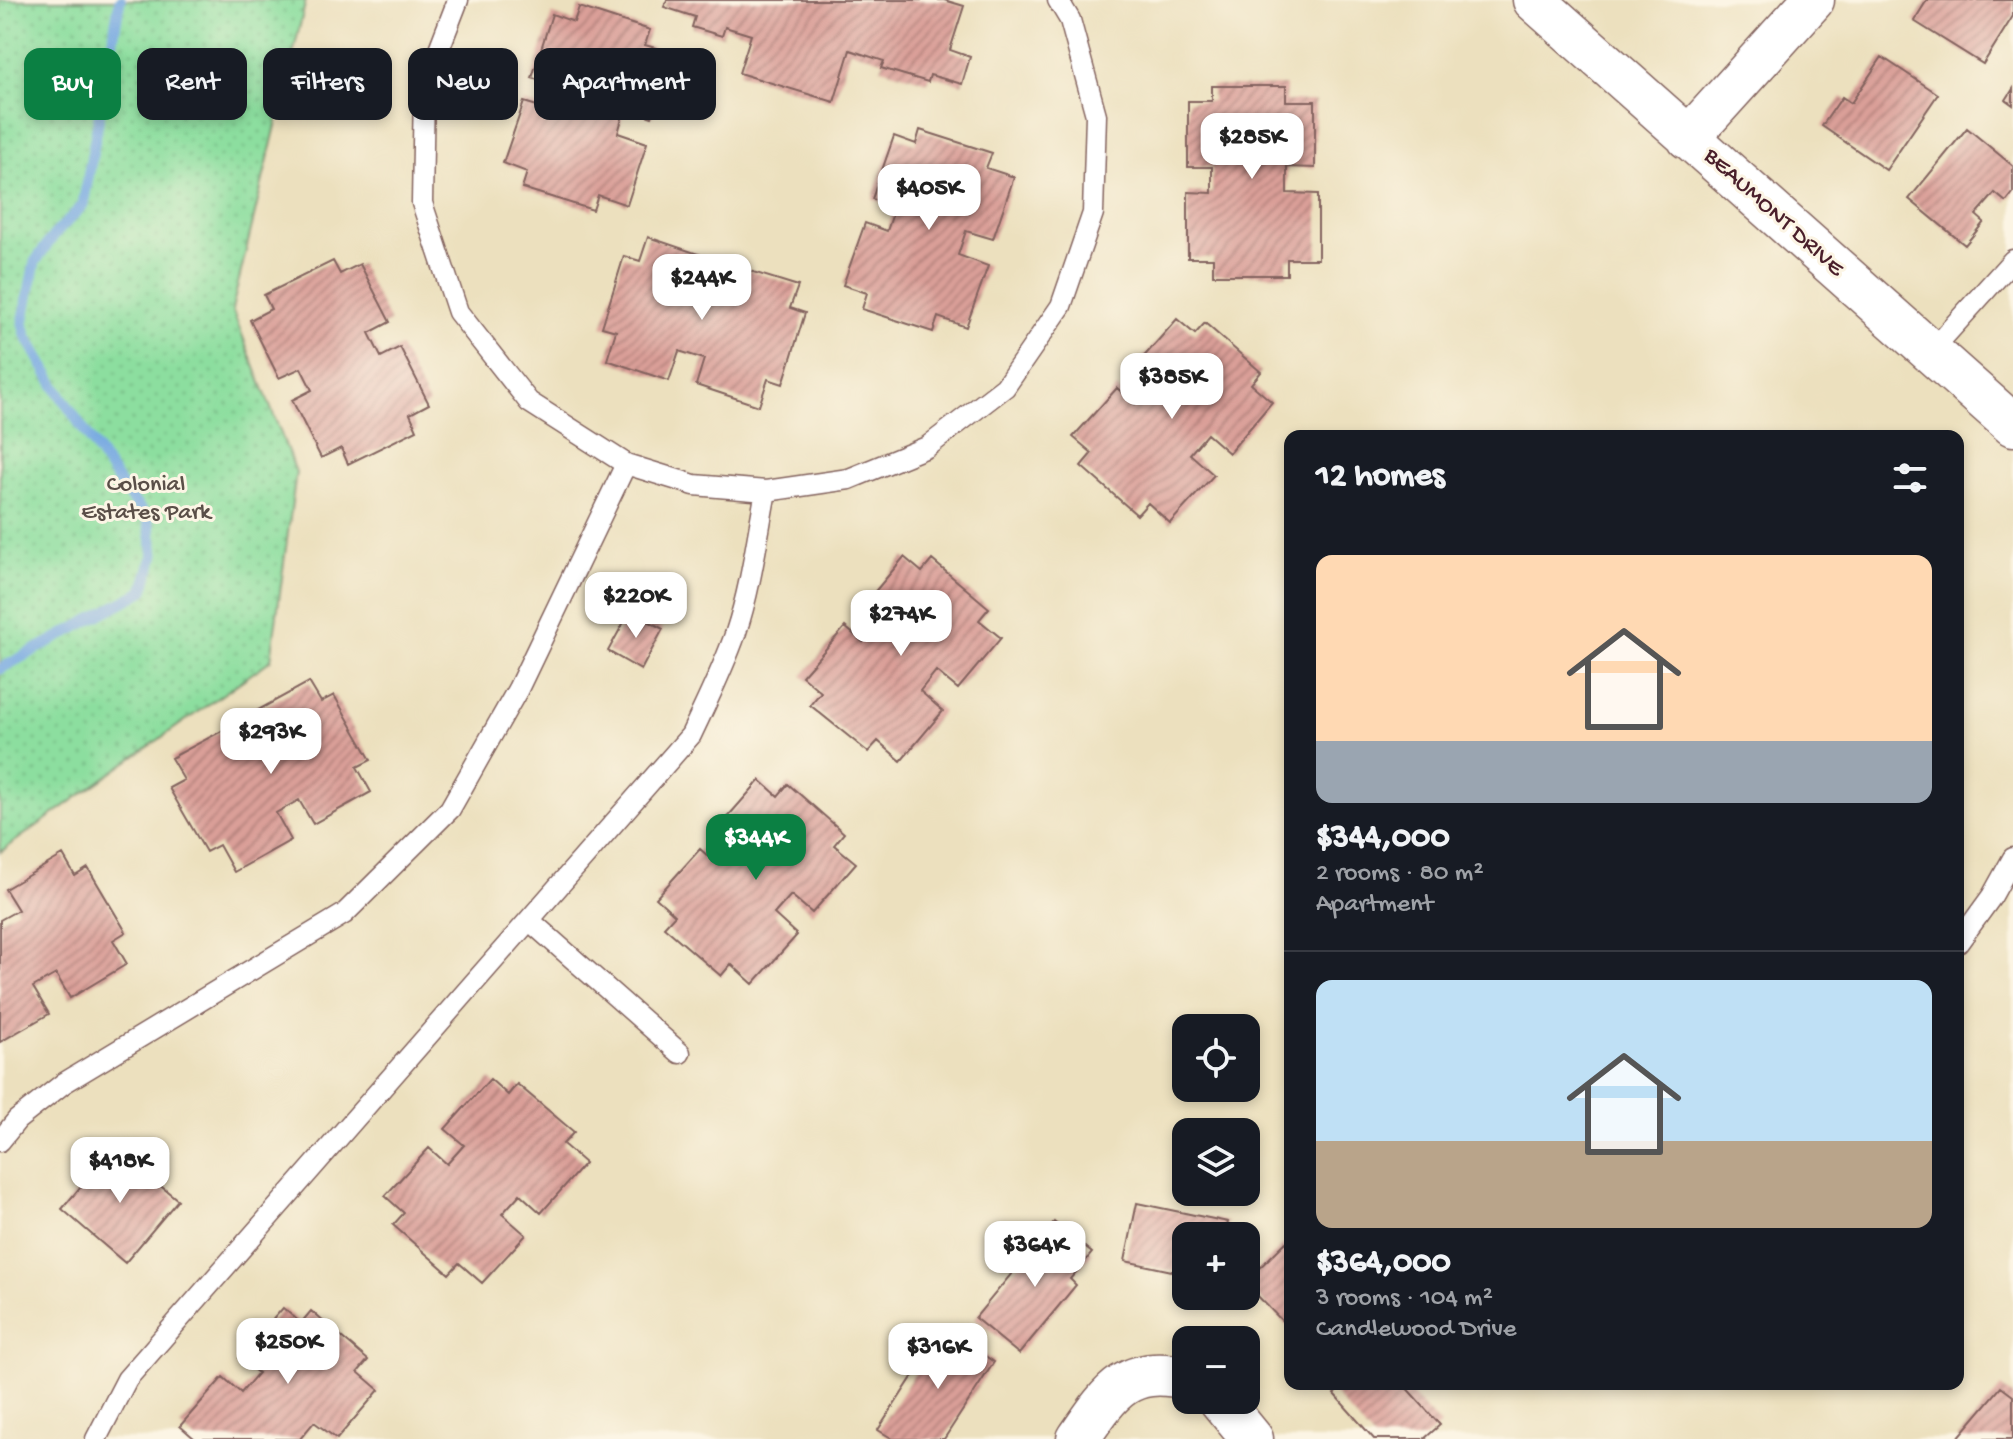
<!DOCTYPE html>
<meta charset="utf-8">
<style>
body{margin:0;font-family:"Gochi Hand",sans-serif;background:#20242c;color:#f1f3f6;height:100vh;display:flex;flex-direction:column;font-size:30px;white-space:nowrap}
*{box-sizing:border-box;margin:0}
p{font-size:26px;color:#9ea1a6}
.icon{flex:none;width:44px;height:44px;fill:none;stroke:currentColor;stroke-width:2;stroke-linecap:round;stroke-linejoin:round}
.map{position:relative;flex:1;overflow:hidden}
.drawer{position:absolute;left:1284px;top:430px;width:680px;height:960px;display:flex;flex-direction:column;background:#171b24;border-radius:16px;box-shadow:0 4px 12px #0003}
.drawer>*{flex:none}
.top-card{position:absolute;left:24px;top:48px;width:760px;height:72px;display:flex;gap:16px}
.fabs{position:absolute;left:1172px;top:1014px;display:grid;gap:16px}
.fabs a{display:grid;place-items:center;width:88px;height:88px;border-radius:16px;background:#171b24;box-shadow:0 4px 12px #0003;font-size:40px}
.price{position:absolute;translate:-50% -68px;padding:0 18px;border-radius:16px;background:#fff;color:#222;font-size:26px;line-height:52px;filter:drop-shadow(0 2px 4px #0008)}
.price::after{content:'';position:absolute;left:50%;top:48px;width:24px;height:18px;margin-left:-12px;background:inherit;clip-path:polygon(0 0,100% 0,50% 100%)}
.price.current{background:#0b8043;color:#fff}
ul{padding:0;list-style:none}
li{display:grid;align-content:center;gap:16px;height:424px;padding:0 32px}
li+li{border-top:2px solid #363941}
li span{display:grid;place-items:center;height:248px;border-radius:16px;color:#555}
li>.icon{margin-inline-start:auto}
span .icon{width:144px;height:144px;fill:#fffc;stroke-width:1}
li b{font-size:34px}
h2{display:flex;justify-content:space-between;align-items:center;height:96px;padding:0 32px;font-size:34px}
.tag{padding:0 28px;border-radius:16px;background:#171b24;box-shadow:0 4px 12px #0003;font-size:28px;line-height:72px}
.tag.current{background:#0b8043;color:#fff}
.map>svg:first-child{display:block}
</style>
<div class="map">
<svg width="2013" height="1439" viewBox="0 0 2013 1439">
<defs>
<pattern id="grass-dots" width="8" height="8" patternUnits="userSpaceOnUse" patternTransform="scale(2)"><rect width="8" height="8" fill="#8cde9f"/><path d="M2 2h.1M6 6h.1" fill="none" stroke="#7abe89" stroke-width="1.8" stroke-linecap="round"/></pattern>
<pattern id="building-hatch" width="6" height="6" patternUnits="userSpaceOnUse" patternTransform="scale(2)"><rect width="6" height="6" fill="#da9f98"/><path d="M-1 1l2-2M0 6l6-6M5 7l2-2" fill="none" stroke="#b3817c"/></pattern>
</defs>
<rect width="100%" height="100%" fill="#fcf5e5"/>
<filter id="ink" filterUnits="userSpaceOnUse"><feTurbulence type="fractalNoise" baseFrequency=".0125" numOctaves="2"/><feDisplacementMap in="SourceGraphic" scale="16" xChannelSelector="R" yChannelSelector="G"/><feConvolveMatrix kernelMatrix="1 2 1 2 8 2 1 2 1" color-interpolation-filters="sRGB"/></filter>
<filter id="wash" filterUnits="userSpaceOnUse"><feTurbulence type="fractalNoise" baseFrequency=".006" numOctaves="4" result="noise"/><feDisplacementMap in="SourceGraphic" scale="32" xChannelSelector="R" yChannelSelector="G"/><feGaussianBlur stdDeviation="1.8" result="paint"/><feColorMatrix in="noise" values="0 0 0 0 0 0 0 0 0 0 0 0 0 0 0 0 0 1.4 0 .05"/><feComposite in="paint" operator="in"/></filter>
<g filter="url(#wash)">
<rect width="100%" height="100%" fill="#ece0be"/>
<path fill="url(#grass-dots)" stroke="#6b7e65" stroke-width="2" d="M0 0H306L232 309 296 472 271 660 0 852Z"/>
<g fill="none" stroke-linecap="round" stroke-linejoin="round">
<path stroke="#75a8e1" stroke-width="11" d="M0 669 143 591 154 555 148 519 124 490 57 390 26 335 23 323 35 262 54 235 83 205 120 0"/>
</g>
<g id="blocks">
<path fill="url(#building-hatch)" d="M667 0H944L964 6 950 50 970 57 962 84 930 75 928 82 881 68 884 61 850 50 834 102 739 73 751 35 725 27 722 36 692 27 695 17 664 7Z
M1927 0H2013V16L1983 64 1914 21Z
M579 7 650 30 645 45 673 53 652 117 625 108 618 133 647 143 627 205 598 195 593 210 522 188 527 172 503 163 524 102 547 109 555 85 532 78 552 14 574 22Z
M1882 57 1938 94 1886 170 1822 126 1842 97 1851 103Z
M1212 86H1286V101H1315V168L1287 167V193L1318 194V259H1287V275H1213V258H1188V192L1212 193V167H1188V101H1212Z
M2013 89V105L2006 100Z
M1967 128 2013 166V193L2006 202 1995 193 1976 215 1984 222 1965 245 1909 199Z
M920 130 992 153 986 168 1014 177 993 239 966 231 958 255 988 266 966 327 938 317 933 332 862 309 867 293 843 285 865 223 887 231 895 207 872 199 894 136 916 144Z
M648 237 710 258 702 281 726 288 734 266 798 286 790 308 805 313 783 384 768 379 759 406 696 385 704 359 679 351 669 381 607 360 616 331 602 327 624 256 640 261Z
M333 261 340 274 360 264 390 322 369 333 381 357 400 347 429 404 410 414 417 430 348 464 341 448 321 458 292 400 312 390 301 368 279 378 250 320 271 309 264 295Z
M1177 319 1195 334 1205 323 1261 372 1251 384 1272 402 1229 453 1207 434 1190 454 1214 475 1170 523 1148 503 1137 515 1081 466 1092 453 1073 437 1117 388 1135 404 1151 384 1133 369Z
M904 557 922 572 932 560 989 608 979 620 1001 638 958 689 936 671 920 691 943 711 901 761 878 741 868 752 810 705 821 692 802 676 845 627 863 642 880 623 862 607Z
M630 611 663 629 641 670 608 651Z
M309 682 321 702 334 695 371 760 357 767 371 792 313 824 299 800 276 813 291 840 234 872 219 845 206 852 169 788 184 780 171 758 229 727 240 747 262 735 251 714Z
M760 780 778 796 788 784 844 833 834 845 856 863 812 913 791 895 774 914 797 935 753 984 731 964 721 976 664 927 675 915 656 898 700 849 718 865 734 846 716 830Z
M63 855 75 876 88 868 126 932 113 940 127 964 70 998 56 974 33 987 49 1014 0 1042V920L18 910 5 889Z
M490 1079 508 1095 517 1084 574 1132 563 1144 585 1163 541 1213 520 1194 502 1214 526 1235 482 1283 459 1263 449 1274 393 1225 404 1213 385 1196 429 1148 447 1164 464 1145 445 1129Z
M113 1148 178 1200 125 1263 62 1209Z
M1137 1203 1228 1222 1225 1236H1186V1274L1125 1261Z
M1054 1222 1092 1253 1070 1279 1076 1285 1019 1354 975 1318Z
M1286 1242 1290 1246V1329L1246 1284V1281Z
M283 1308 301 1323 311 1311 368 1360 358 1372 379 1390 337 1439 314 1422 300 1439H195L180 1426 223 1377 241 1393 258 1373 239 1358Z
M944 1328 994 1362 944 1439H893L878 1430Z
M1345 1384H1403L1440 1425 1424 1439H1374L1334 1394Z
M2001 1387 2013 1396V1439H1957Z"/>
</g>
</g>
<g filter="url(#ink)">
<use href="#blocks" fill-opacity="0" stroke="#83635e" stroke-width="2"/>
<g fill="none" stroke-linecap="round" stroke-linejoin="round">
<defs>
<path id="lane" d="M458 0 424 88 422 203 458 312 529 402 626 464 694 485 766 491 849 479 927 447 1005 387 1061 306 1093 213 1096 115 1070 20 1058 0
M1930 352 2013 260
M529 920 680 1053
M1958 943 1992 896 2013 858
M0 1141 17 1120 64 1083 344 914 450 809 518 689 626 464
M96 1439 127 1379 691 735C707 701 724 667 736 632 751 587 757 538 766 491"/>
<path id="street" d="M1534 0 2013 425
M1688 138 1813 0
M1220 1400 1252 1439
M1078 1439C1109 1394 1126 1364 1186 1378"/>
</defs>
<use href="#lane" stroke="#83635e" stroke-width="23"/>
<use href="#street" stroke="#83635e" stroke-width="45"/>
<use href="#lane" stroke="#fff" stroke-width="20"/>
<use href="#street" stroke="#fff" stroke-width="42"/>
</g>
</g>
<g text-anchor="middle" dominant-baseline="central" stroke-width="6" stroke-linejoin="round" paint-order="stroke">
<g font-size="24" fill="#4a1f2b" stroke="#fcf5e5">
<text transform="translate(1773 213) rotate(42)">BEAUMONT DRIVE</text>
</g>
<g font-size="24" fill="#5a4f48" stroke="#fcf5e5">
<text x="146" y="485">Colonial<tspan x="146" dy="28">Estates Park</tspan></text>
</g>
</g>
</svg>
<div class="fabs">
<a><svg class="icon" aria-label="locate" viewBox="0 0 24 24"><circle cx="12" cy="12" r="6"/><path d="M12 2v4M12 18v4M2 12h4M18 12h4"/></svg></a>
<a><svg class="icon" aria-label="layers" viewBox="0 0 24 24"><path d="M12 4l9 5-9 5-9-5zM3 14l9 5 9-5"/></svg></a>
<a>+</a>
<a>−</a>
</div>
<b class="price" style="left:1252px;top:181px">$285K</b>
<b class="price" style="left:929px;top:232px">$405K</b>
<b class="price" style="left:702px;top:322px">$244K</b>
<b class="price" style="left:1172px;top:421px">$385K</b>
<b class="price" style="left:636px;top:640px">$220K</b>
<b class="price" style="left:901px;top:658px">$274K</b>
<b class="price" style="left:271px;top:776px">$293K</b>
<b class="price current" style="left:756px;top:882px">$344K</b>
<b class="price" style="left:120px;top:1205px">$418K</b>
<b class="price" style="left:1035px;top:1289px">$364K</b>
<b class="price" style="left:288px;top:1386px">$250K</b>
<b class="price" style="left:938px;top:1391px">$316K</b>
<div class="top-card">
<a class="tag current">Buy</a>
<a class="tag">Rent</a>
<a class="tag">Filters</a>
<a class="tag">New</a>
<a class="tag">Apartment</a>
</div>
<section class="drawer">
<h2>12 homes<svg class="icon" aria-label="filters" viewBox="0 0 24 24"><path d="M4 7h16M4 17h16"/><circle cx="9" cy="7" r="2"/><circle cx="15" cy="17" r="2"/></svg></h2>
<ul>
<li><span style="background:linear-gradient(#ffd9b3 75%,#9aa5b1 0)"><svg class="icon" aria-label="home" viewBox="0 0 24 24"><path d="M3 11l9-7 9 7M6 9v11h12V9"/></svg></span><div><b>$344,000</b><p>2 rooms · 80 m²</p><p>Apartment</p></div></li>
<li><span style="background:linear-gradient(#bfe0f5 65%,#b9a48a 0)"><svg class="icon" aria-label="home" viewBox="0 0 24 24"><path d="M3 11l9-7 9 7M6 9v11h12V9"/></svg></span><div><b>$364,000</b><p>3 rooms · 104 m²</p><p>Candlewood Drive</p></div></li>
</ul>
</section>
</div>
